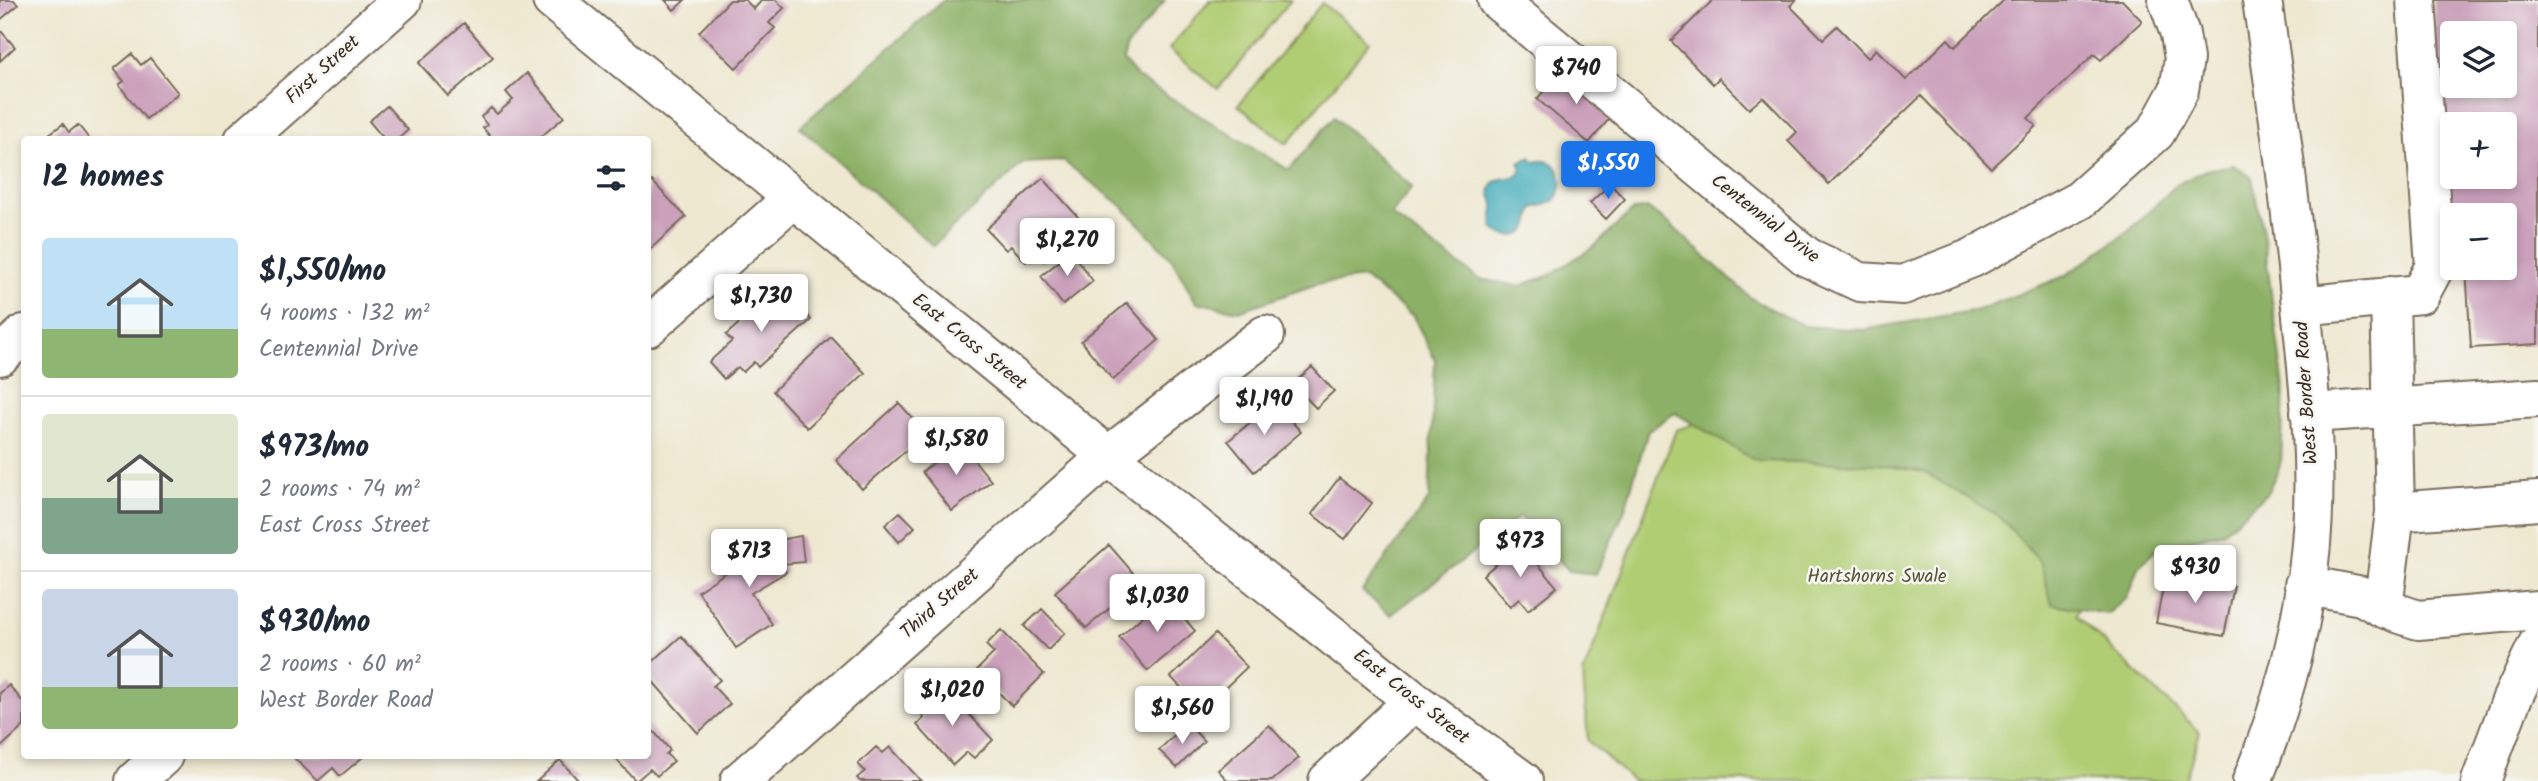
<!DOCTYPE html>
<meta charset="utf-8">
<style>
body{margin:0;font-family:Kalam,sans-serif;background:#f6f6f7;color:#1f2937;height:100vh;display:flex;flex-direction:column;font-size:26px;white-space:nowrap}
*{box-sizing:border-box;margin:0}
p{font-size:23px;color:#747a83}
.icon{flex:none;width:38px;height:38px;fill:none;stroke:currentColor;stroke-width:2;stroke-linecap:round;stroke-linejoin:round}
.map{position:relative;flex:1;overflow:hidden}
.sheet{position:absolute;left:21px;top:136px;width:630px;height:623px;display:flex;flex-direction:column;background:#fff;border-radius:7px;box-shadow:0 4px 10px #0003}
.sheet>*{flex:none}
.controls{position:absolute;left:2440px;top:21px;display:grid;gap:14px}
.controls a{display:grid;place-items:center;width:77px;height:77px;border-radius:7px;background:#fff;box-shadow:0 4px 10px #0003;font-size:35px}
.price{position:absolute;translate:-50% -60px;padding:0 16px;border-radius:7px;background:#fff;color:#222;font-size:23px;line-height:46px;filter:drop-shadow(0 2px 4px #0008)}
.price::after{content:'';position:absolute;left:50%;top:42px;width:21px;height:16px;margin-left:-10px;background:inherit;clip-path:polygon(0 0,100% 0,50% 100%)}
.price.selected{background:#1a73e8;color:#fff}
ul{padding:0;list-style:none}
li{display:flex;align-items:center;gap:21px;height:175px;padding:0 21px}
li+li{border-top:2px solid #e0e1e3}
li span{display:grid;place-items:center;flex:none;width:196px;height:140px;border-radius:7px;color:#555}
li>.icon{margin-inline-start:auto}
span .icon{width:84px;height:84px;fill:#fffc;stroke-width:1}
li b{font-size:30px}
h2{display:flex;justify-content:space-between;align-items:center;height:84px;padding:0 21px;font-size:30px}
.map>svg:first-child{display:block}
</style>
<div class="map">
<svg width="2538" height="781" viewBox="0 0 2538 781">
<rect width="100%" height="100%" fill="#f6f6f2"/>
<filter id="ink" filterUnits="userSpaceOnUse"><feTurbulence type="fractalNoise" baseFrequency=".0143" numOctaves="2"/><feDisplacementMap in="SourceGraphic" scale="14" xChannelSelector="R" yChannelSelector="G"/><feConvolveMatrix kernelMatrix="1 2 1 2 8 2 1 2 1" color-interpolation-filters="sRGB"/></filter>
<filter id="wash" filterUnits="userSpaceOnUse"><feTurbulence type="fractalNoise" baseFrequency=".00686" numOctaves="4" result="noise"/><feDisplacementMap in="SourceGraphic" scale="28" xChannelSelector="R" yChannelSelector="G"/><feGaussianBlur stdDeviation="1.57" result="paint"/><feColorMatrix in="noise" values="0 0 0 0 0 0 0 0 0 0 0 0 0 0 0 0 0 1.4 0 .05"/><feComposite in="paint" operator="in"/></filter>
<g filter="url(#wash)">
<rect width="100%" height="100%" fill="#eee8d0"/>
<path fill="#b0cd73" stroke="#767c48" stroke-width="2" d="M1210 0H1291L1218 89 1169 49Z
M1322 3 1370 42 1287 144 1238 105Z
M1892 359 2114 531 2076 616 2200 732 2185 781H1633L1588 741 1583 675 1676 430Z"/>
<path fill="#8cb065" stroke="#646d42" stroke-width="2" d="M944 0H1165L1127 47 1123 60 1137 77 1289 170 1334 117 1412 187 1391 215 1479 279 1519 286 1548 276 1595 246 1632 211 1647 208 1671 225 1752 299 1804 326 1863 330 1978 310 2065 276 2130 230 2177 184 2206 170 2234 165 2252 178 2263 232 2284 389 2281 464 2267 493 2223 532 2159 547 2138 567 2127 598 2107 614 2052 604 2040 562 2000 517 1924 472 1875 464 1756 461 1675 413 1648 431 1624 512 1596 574 1569 571 1520 516 1391 615 1362 591 1429 499 1435 360 1413 316 1364 278 1317 284 1239 311 1196 302 1172 259 1120 204 1063 161 1023 163 933 246 800 127Z"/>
<path fill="#3aa9b8" stroke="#3a6a6b" stroke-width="2" d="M1530 157 1534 162C1538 161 1542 160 1546 161 1563 165 1566 188 1555 200 1550 205 1541 205 1534 208 1530 215 1531 223 1527 229 1520 239 1499 238 1493 227 1490 220 1495 212 1494 205 1493 197 1487 192 1493 185 1498 176 1509 179 1518 176L1522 168 1519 163Z"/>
<g id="blocks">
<path fill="#cba0bb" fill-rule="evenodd" d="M0 0H14L18 5 0 20Z
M665 0H685L674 10Z
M730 0H745L754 9 762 0H776L784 8 769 23 775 28 736 68 699 32Z
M1713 0H1796L1790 6 1823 39 1837 26 1868 58 1876 49 1906 80 1948 39 1955 47 2004 0H2122L2142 21 2101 60 2094 54 2028 118 2036 126 1991 168 1921 96 1829 184 1788 141 1797 132 1763 97 1749 109 1719 78 1713 84 1671 41Z
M2433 0H2538V344L2471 348 2466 268H2504V215H2452V267ZM2452 33H2504V86H2452ZM2452 124H2504V177H2452Z
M464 23 493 57 448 96 419 63Z
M0 30 15 47 0 61Z
M132 54 141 65 150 58 178 93 146 119 119 85 124 81 114 69Z
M1563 69 1614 113 1589 143 1537 99Z
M527 73 564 117 537 140H493L483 128 487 125 481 117 491 108 497 114 513 100 506 92Z
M387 106 408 130 397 140H385L369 121Z
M63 124 69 132 78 125 90 140H41Z
M1043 178 1078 217 1053 240 1059 247 1044 261 1036 252 1026 262 1011 246 1006 250 986 229Z
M652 181 686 217 648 251V185Z
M1610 184 1625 199 1606 219 1590 203Z
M1071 252 1093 281 1063 305 1041 276Z
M781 286 811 320 758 367 754 362 743 372 738 367 724 379 709 362 732 341 726 335Z
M1127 303 1159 340 1113 380 1081 341Z
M831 337 865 373 807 428 773 391Z
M1312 367 1334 391 1316 408 1293 384Z
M1275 402 1301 432 1254 472 1228 441Z
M899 403 926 433 862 489 836 460Z
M960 442 991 481 952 511 922 472Z
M1339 478 1372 503 1345 539 1312 514Z
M900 512 915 527 899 542 885 525Z
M801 536 804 562 781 564 786 572 751 593 772 624 736 648 698 591 773 541Z
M1521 543 1557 587 1528 610 1519 599 1510 607 1483 575Z
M1109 545 1141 582 1086 628 1055 592Z
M2166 573 2234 586 2224 636 2156 623Z
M1166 596 1195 631 1148 671 1119 637Z
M1042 609 1065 633 1048 650 1024 626Z
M1001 630 1044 674 1012 706 977 670 994 653 986 645Z
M1215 634 1247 667 1202 710 1171 677Z
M681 636 720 680 713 686 730 704 698 733 648 676V666Z
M9 685 24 703V726L0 748V693Z
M935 693 941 700 949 693 993 740 974 758 967 752 953 765 917 725 924 718 917 710Z
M1187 723 1204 741 1177 768 1159 750Z
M648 725 670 750 666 754 674 761 657 776 650 769 636 781 613 756H648Z
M1269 725 1299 758 1272 781H1228L1218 770Z
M876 747 883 753 890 747 921 781H860L857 778 865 771 858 764Z
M292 756H364L340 776 333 768 318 781Z
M560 760 579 781H537Z"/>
</g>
</g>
<g filter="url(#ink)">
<use href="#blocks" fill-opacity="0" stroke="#7a6c5c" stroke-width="2"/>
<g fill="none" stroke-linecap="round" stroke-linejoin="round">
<defs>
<path id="minor" d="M552 0 1108 456 1414 701 1523 781
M1497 0 1807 257 1860 282 1903 285 1972 258 2080 200 2156 132 2179 90 2184 59 2180 34 2168 0
M244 140 402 0
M2301 306 2420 294 2435 266 2416 0
M648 327 793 198
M0 356 24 334
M2310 413 2538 398
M2395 512 2538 501
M2304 585 2362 596 2383 608 2418 620 2538 610
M2383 608 2395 512 2390 296
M135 781 163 756
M740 781 1108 456 1265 335
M1328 781 1414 701
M2252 781C2282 707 2304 624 2311 544 2318 465 2309 384 2301 306 2291 203 2277 102 2262 0
M2481 781 2511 701 2538 644"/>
</defs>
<use href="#minor" stroke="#7a6c5c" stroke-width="42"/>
<use href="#minor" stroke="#fff" stroke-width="38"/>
</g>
</g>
<g text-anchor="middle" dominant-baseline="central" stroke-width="5" stroke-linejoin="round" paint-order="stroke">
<g font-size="19" fill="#3b2a1e" stroke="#f6f6f2">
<text transform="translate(323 70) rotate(-42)">First Street</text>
<text transform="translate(1765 219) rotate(38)">Centennial Drive</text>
<text transform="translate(969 342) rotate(39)">East Cross Street</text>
<text transform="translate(2307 393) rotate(-94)">West Border Road</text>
<text transform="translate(940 604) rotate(-41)">Third Street</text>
<text transform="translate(1411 697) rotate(38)">East Cross Street</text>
</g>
<g font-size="19" fill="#585333" stroke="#f6f6f2">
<text x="1877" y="577">Hartshorns Swale</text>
</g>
</g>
</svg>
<div class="controls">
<a><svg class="icon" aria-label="layers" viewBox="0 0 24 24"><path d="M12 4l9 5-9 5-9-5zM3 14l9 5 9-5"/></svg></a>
<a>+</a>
<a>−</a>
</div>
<b class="price" style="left:1576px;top:106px">$740</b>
<b class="price selected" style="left:1608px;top:201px">$1,550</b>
<b class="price" style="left:1067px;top:278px">$1,270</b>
<b class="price" style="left:761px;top:334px">$1,730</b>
<b class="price" style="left:1264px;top:437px">$1,190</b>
<b class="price" style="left:956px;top:477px">$1,580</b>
<b class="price" style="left:1520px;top:579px">$973</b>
<b class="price" style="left:749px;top:589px">$713</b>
<b class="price" style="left:2195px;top:605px">$930</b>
<b class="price" style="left:1157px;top:634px">$1,030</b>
<b class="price" style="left:952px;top:728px">$1,020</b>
<b class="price" style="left:1182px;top:746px">$1,560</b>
<section class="sheet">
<h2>12 homes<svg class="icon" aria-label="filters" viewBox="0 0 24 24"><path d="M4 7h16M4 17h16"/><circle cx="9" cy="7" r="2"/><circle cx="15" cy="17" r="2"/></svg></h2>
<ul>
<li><span style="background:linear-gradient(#bfe0f5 65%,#8fb573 0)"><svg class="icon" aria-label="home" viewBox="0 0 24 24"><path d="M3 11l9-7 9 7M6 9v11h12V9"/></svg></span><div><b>$1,550/mo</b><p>4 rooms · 132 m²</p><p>Centennial Drive</p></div></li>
<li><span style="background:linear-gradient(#dfe7d0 60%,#7fa58c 0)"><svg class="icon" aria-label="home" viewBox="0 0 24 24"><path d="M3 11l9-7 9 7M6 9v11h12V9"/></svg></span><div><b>$973/mo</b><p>2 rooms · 74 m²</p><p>East Cross Street</p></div></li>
<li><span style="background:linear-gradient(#c9d6e8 70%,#8fb573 0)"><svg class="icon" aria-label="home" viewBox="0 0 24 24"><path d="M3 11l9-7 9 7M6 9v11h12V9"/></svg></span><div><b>$930/mo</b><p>2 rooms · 60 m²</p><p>West Border Road</p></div></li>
</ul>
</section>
</div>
